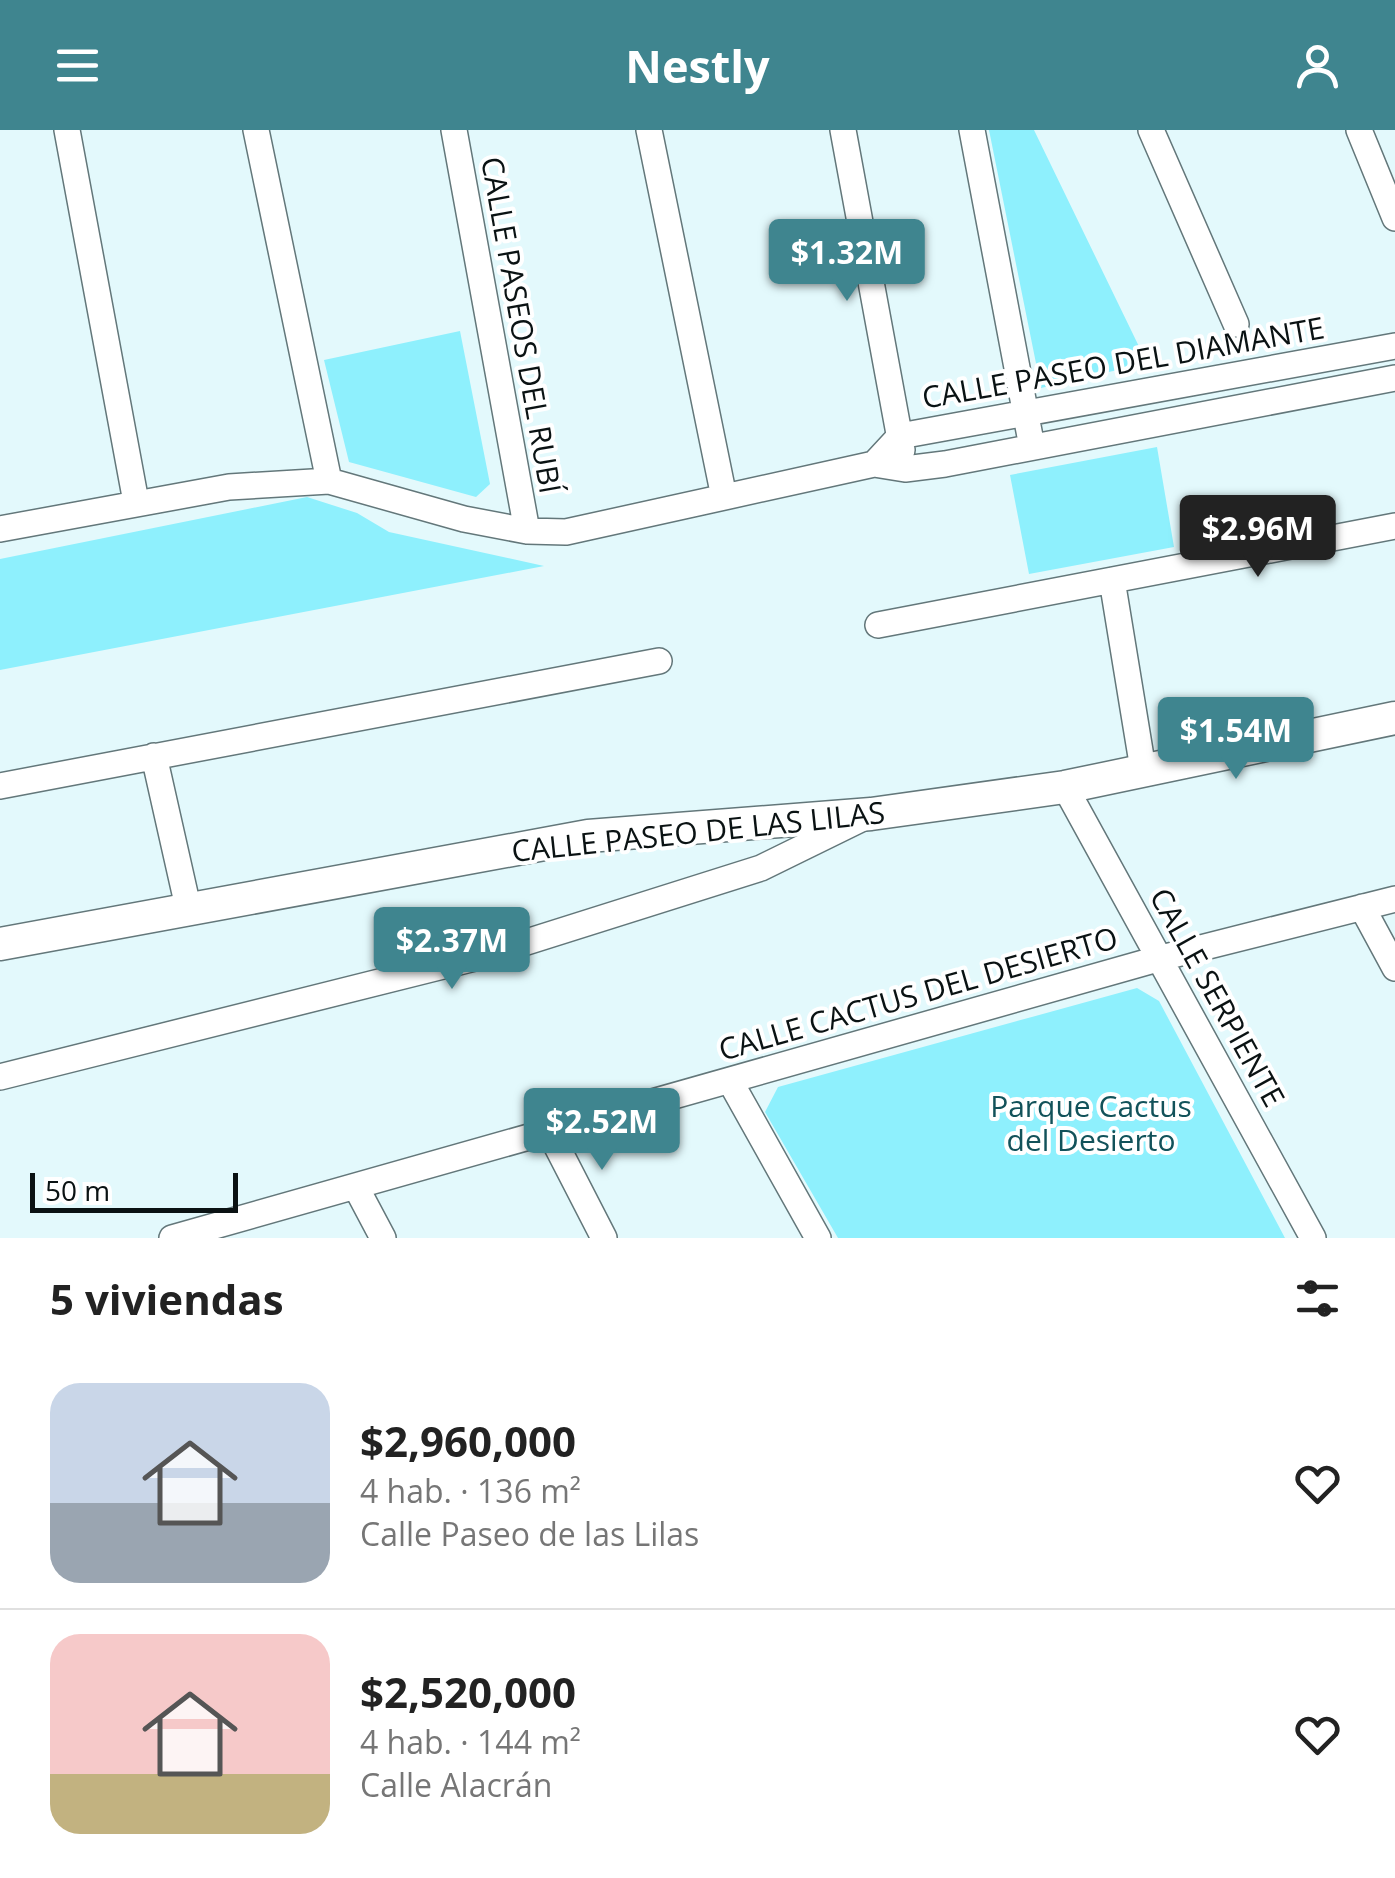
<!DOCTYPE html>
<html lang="es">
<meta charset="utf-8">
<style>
body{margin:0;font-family:"Open Sans",sans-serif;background:#f2f2f2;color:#222;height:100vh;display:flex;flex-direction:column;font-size:38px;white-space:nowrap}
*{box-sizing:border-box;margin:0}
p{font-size:32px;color:#767676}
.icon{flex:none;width:55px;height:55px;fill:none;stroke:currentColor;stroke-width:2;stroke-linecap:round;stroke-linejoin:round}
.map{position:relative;height:1108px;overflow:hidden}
.sheet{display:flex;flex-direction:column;background:#fff;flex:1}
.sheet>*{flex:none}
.scale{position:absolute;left:30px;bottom:25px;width:208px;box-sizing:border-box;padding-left:10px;border:5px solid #0a1213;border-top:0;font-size:28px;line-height:35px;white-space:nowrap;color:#0a1213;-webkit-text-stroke:8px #fff;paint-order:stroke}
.price{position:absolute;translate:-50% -85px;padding:0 22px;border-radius:10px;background:#3f858f;color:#fff;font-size:32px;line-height:65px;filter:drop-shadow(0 2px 5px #0008)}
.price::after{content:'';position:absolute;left:50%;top:60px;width:30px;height:22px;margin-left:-15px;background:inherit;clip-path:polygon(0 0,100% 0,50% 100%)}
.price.on{background:#222;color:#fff}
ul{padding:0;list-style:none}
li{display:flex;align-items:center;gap:30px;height:250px;padding:0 50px}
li+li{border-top:2px solid #e0e0e0}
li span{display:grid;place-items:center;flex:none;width:280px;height:200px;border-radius:30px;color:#555}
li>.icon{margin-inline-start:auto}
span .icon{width:120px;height:120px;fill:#fffc;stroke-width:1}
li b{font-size:42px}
h2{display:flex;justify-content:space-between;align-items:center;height:120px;padding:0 50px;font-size:42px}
header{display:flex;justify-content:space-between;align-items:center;height:130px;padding:0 50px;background:#3f858f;color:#fff;font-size:45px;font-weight:700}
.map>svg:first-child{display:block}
</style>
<header><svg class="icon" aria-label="menu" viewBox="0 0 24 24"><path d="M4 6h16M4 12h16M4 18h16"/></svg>Nestly<svg class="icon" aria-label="person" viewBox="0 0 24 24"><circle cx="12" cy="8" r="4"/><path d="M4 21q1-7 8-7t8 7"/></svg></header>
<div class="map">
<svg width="1395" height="1108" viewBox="0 0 1395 1108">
<rect width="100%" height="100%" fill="#e3f9fc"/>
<path fill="#8ef0fd" d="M989 0H1034L1147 233 1041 258Z
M460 201 490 354 476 367 349 332 324 230Z
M1157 317 1174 417 1029 444 1010 345Z
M307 367 357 383 389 402 544 436 0 540V429Z
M1137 858 1159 871 1285 1108H838L765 982 778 957Z"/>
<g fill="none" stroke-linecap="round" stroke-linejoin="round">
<defs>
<path id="minor" d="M67 0 136 372
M256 0 329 351
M454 0 527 401
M649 0 724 367
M843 0 902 320
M972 0 1032 317
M1151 0 1236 194
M1359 0 1395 88
M874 334 900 306 1395 216
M0 399 229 357 329 351 464 389 527 401 566 402 874 334 905 339 945 334 1395 248
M1112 450 1143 639
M878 495 1395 396
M154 626 188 777
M0 656 659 531
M1065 657 1313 1108
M1362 777 1395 838
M0 947 479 827 761 738 865 687
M730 951 818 1108
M550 1003 604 1108
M357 1059 383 1108
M172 1108 1161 828 1395 769"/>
<path id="tertiary" d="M0 814 588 706 871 684 1065 657 1395 588"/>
</defs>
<use href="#minor" stroke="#63777a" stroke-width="28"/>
<use href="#tertiary" stroke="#63777a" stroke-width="35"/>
<use href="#minor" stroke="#fff" stroke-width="25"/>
<use href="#tertiary" stroke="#fff" stroke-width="32"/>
</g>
<g text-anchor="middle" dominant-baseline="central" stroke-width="8" stroke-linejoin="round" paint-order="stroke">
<g font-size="30" fill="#0a1213" stroke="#fff">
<text transform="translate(522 195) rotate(80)">CALLE PASEOS DEL RUBÍ</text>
<text transform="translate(1123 232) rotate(-10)">CALLE PASEO DEL DIAMANTE</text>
<text transform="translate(698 701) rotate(-6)">CALLE PASEO DE LAS LILAS</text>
<text transform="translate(918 863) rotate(-16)">CALLE CACTUS DEL DESIERTO</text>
<text transform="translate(1218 867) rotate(61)">CALLE SERPIENTE</text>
</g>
<g font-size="30" fill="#12525a" stroke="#fff">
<text x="1091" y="975">Parque Cactus<tspan x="1091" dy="34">del Desierto</tspan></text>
</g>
</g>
</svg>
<div class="scale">50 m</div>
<b class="price" style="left:847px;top:174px">$1.32M</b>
<b class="price on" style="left:1258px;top:450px">$2.96M</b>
<b class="price" style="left:1236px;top:652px">$1.54M</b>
<b class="price" style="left:452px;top:862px">$2.37M</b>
<b class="price" style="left:602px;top:1043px">$2.52M</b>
</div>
<section class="sheet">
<h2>5 viviendas<svg class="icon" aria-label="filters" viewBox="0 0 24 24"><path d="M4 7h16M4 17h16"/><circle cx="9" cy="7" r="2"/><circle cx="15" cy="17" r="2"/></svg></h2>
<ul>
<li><span style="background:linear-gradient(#c9d6e8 60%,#9aa5b1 0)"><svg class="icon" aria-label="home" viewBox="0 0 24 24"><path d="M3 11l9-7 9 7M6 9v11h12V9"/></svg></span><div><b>$2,960,000</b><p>4 hab. · 136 m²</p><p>Calle Paseo de las Lilas</p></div><svg class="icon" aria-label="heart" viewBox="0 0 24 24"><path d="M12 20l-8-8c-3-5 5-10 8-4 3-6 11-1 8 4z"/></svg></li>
<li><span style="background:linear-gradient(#f6c9c9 70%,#c2b280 0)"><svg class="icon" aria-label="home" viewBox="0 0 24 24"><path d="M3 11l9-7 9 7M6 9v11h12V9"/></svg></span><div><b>$2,520,000</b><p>4 hab. · 144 m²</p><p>Calle Alacrán</p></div><svg class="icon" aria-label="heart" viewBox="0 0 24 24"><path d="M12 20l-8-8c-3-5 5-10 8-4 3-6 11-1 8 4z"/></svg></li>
</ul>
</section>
